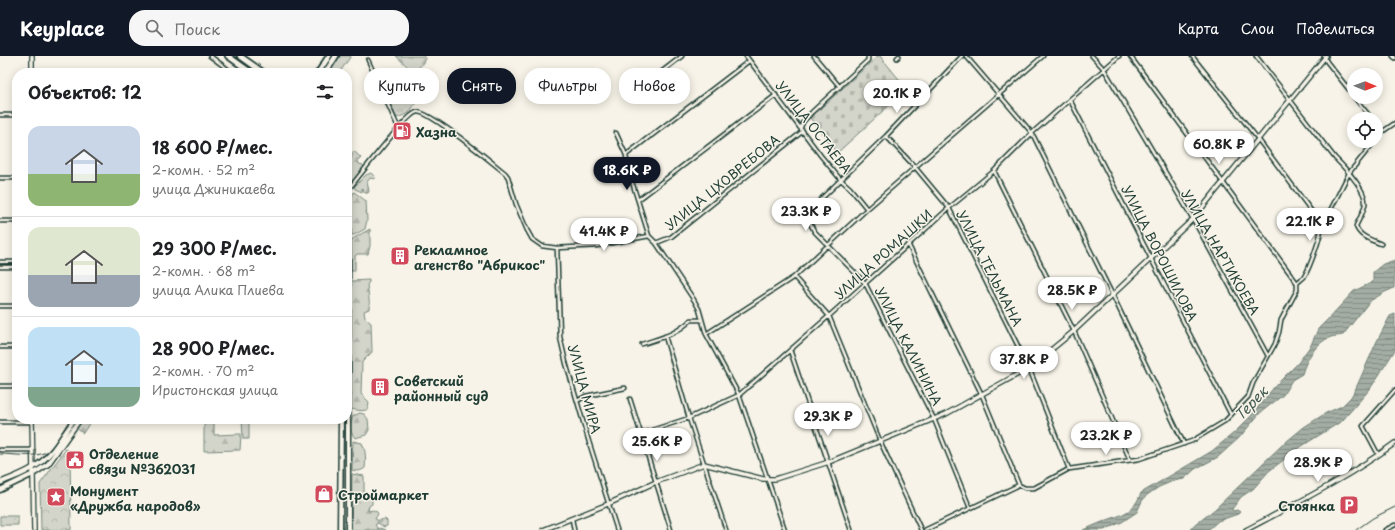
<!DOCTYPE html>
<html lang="ru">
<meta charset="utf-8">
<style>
body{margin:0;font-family:"Playpen Sans",sans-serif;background:#f6f6f6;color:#202124;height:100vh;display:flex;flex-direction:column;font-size:15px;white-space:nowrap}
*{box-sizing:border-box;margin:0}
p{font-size:13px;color:#757577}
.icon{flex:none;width:22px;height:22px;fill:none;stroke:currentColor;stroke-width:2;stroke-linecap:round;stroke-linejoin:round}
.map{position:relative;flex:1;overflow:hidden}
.sheet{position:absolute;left:12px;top:12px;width:340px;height:356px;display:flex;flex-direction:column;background:#fff;border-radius:16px;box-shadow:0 2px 10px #0003}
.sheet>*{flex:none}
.hud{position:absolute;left:364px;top:12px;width:380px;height:36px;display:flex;gap:8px}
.needle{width:26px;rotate:91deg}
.fabs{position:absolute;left:1347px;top:12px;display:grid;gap:8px}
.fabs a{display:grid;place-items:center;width:36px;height:36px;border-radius:50%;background:#fff;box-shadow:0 2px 10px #0003;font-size:20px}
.price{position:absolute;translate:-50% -34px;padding:0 9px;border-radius:14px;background:#fff;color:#222;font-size:13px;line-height:26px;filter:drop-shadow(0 1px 2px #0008)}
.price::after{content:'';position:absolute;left:50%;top:24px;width:12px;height:9px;margin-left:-6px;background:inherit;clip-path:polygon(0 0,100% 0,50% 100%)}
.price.on{background:#111827;color:#fff}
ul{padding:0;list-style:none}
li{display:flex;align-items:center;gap:12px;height:100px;padding:0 16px}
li+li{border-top:1px solid #e0e0e0}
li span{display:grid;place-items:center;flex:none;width:112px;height:80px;border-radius:12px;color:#555}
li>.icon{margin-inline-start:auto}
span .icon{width:48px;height:48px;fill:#fffc;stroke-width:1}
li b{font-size:17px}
h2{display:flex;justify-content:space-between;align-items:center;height:48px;padding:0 16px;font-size:17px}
.tag{padding:0 14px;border-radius:16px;background:#fff;box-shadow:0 2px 10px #0003;font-size:14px;line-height:36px}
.tag.on{background:#111827;color:#fff}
header{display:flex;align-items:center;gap:24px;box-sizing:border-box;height:56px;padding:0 20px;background:#111827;color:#fff}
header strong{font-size:19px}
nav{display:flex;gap:22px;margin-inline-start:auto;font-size:14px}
.search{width:280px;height:36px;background:#f6f6f6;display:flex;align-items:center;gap:10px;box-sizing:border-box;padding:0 14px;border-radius:16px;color:#757577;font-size:15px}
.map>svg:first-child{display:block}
</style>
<header>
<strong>Keyplace</strong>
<div class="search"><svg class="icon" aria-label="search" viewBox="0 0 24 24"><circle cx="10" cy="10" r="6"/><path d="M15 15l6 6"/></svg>Поиск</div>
<nav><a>Карта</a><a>Слои</a><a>Поделиться</a></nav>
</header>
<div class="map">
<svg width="1395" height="474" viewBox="0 0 1395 474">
<defs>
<pattern id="grass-tufts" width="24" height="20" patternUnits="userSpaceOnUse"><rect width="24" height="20" fill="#d3d5ca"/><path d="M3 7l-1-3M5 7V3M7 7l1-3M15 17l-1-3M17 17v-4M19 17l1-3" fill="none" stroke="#b5b8ae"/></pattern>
<pattern id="forest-firs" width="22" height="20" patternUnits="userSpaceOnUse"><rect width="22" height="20" fill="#d3d5ca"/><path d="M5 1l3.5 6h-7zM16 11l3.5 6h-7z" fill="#b5b8ae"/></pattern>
<pattern id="cemetery-stones" width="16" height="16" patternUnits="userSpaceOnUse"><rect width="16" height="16" fill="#d3d5ca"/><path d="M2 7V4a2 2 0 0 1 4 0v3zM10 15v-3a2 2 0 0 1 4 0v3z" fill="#b5b8ae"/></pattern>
<pattern id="park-crowns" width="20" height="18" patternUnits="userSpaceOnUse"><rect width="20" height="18" fill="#d3d5ca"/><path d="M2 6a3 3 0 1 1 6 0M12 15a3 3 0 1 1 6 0" fill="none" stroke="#b5b8ae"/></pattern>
<pattern id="water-rules" width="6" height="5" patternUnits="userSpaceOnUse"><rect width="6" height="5" fill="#a4ada3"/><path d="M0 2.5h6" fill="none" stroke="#858e86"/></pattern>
</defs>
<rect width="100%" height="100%" fill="#f7f3e8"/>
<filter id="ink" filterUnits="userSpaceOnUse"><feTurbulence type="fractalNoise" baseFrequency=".025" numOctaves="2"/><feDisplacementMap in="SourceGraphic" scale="8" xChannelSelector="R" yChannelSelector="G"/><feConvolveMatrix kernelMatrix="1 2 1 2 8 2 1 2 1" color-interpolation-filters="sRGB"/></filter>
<g filter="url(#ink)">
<path fill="url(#grass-tufts)" stroke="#79897f" d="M414 24 427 30 409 57 397 62 387 42 401 36Z
M342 363H346L347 474H343Z"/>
<path fill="url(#forest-firs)" stroke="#79897f" d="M339 0H351L339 17H327Z
M396 0H423L426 2 411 23 407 10Z
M354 95 361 102 358 105 359 108 363 109 365 112 354 126 351 124 348 113 353 96Z
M371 117 375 121V123L370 122 367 126 369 135 368 137H365L362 132V136L355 133 354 131 366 119Z
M354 136 366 145 367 164 365 173 354 179 351 178C351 168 349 143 354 136Z
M370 173V190L368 198H357L355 200V215H351V185L354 182Z
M369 224V226L367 229C368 237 370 244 369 253L364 255 365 262 371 267 372 296 362 306 361 338 369 346 368 353C363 356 357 354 351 353V225Z
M360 357 364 358 368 363 369 374 366 379 355 382C349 376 351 367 353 360Z
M83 363H92L83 377 76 372Z
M204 363H214V379L241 378 240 394 204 395Z
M242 363H249V383H243Z
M353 385 362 387C366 395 366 403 365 412 361 415 357 416 352 414Z
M352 418 364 420V439L367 442 372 443V448L369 450 368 455 373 454 377 456 378 458 375 463C378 465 381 464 385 463L387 465V470L384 471 378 467 375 469 378 473 380 472 385 474H351Z"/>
<path fill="url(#cemetery-stones)" stroke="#79897f" d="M878 0H880L907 33 837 97 810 62Z"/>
<path fill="url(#park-crowns)" stroke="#79897f" d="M66 393 70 396 71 474H41L40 428Z
M0 460H18V469H0Z"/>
<path fill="url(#water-rules)" stroke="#6f8077" d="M1395 204 1394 232 1385 236 1370 245 1343 279C1339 280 1334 280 1331 281 1316 286 1306 304 1302 318L1292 324 1283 339 1260 357 1239 382 1218 401 1195 413 1184 423 1173 425 1159 431 1147 439 1142 445 1137 456 1122 466 1104 474H1083C1091 471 1099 467 1107 464 1125 458 1134 455 1141 437L1212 395 1235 376 1251 360 1275 330 1298 307 1311 289 1318 273 1327 264 1354 235 1373 226V216L1383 208Z
M1395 258V294L1370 333 1342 365 1302 390 1269 415 1253 433 1241 441 1232 453 1233 455 1237 454 1240 456 1238 458 1218 465 1208 474H1189L1215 453 1281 390 1304 371 1326 357 1342 350 1351 341 1356 332 1377 285 1390 260Z"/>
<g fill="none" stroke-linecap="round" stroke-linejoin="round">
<defs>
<path id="street" d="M210 0 233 17
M746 0 821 100 841 124 850 132 867 153
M814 0 840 31
M962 0 886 80 821 143C813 153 805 163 815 176L865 227 934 363 970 452
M966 0 1032 77 1112 238 1184 388
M1092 0 1104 13 1193 163 1268 300
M1130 0 1297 227
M1192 0 1258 83 1321 168
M1256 0 1335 102C1344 111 1367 134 1365 148 1364 156 1359 163 1356 170 1359 181 1372 184 1381 188
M1324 0 1327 6 1354 40
M1393 0 1395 2
M897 2 899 0
M368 4 398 71
M629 41 682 0
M1354 41 1372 63
M1070 44 1231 359
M0 59H17
M1376 68 1382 76
M801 71 803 66 812 56 866 6 868 4V0
M616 77 626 99 628 113 649 180 656 187 671 181 803 75
M651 80 749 5
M886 80 915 111 949 152 1029 312 1069 413
M1376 84 1382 76 1395 67
M626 99 649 81
M994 115 1074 275 1130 404
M0 122H17
M348 134C358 122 406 58 417 56 428 54 493 107 505 117L508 121 516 148 527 174 532 183 542 190 557 192 596 190 649 180
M638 144 776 39
M0 165H17
M656 187 694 244 699 253 706 278 739 339 785 474
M908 188 982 339 1019 429
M557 192 560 281 566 307 589 386 617 474
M0 206H17
M0 211H17
M794 221 829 260 880 385 921 474
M0 250H17
M706 278 794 221 867 153 1043 0
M665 280 689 362 726 474
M642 288C663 281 675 279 691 264H702
M0 291H17
M790 294 851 474
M0 330H17
M630 343 671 474
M577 345 586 340 625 332
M0 366H32
M640 378 689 362 739 339 829 260 949 152 994 115 1032 77 1119 0
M0 394H33
M1378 398 1363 370 1395 334
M572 463 574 474
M925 474 1019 429 1025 432H1034L1069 413 1139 403 1192 385 1225 365 1248 341 1253 327 1275 288 1279 276 1281 264 1297 234V227C1299 225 1302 223 1304 221 1309 213 1323 177 1321 168L1326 163 1349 117 1375 85
M1385 474 1395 469"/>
<path id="secondary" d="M32 17V0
M32 363 34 474
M543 474 608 448 656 426 704 408 763 423H775L829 406 946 358 1029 312 1074 275 1193 163 1326 0
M1246 474C1297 447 1349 421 1395 387"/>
<path id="primary" d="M347 120 348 179V474
M0 427C11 422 24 418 34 411 52 401 63 379 74 363
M0 434 33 418 48 408 80 363
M340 474 341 363"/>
<path id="highway" d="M228 0 252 17
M240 0 264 17
M318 17 329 0
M325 17 336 0"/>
</defs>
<use href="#street" stroke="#1f3d34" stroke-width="5.5"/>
<use href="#secondary" stroke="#1f3d34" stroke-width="6"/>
<use href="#primary" stroke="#1f3d34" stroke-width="7"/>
<use href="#highway" stroke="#1f3d34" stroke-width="8"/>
<use href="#street" stroke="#f7f3e8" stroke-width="2.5"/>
<use href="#secondary" stroke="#f7f3e8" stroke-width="3.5"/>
<use href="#primary" stroke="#f7f3e8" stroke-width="4"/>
<use href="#highway" stroke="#f7f3e8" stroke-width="4.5"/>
<path stroke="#1f3d34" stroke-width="1" d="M0 208 17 207
M0 398C15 398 38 403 50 394L72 363"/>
<path stroke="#1f3d34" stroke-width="1" d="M1356 474 1373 462 1395 451"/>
</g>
</g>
<defs>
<symbol id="fuel-square" viewBox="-11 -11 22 22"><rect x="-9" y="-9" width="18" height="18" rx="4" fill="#d1495b" stroke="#f7f3e8"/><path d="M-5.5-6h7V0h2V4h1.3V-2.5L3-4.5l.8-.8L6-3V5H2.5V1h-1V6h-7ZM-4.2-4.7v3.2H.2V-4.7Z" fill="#fff"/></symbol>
<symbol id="building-square" viewBox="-11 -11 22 22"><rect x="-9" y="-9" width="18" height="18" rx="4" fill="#d1495b" stroke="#f7f3e8"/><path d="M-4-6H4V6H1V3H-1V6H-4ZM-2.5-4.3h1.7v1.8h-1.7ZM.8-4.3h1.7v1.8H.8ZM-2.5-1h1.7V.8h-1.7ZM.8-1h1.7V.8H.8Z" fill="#fff"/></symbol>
<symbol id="civic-square" viewBox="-11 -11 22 22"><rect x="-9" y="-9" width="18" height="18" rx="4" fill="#d1495b" stroke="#f7f3e8"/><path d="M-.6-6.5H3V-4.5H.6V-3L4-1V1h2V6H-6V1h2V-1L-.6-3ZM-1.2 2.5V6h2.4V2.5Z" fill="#fff"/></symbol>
<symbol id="shop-square" viewBox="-11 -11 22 22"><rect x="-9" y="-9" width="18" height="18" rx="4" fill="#d1495b" stroke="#f7f3e8"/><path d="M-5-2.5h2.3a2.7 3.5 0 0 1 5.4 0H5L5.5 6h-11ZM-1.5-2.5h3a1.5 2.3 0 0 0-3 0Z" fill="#fff"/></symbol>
<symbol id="sight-square" viewBox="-11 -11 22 22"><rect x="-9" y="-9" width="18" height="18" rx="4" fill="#d1495b" stroke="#f7f3e8"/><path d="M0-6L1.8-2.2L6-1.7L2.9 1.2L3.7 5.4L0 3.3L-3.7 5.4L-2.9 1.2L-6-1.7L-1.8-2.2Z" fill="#fff"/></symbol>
<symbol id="parking-square" viewBox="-11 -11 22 22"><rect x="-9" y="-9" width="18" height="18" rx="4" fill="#d1495b" stroke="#f7f3e8"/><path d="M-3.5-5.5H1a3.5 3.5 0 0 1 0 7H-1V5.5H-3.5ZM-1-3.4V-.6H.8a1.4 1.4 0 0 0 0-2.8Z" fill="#fff"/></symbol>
</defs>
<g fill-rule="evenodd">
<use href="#fuel-square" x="391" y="64" width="22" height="22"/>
<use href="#building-square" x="389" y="189" width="22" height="22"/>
<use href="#building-square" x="369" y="320" width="22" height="22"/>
<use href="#civic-square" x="64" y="393" width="22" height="22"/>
<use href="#shop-square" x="313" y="427" width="22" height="22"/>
<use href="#sight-square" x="45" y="430" width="22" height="22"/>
<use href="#parking-square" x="1338" y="438" width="22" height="22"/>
</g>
<g text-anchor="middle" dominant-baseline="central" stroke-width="3" stroke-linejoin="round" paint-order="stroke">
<g font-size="13" fill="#1f3d34" stroke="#f7f3e8">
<text transform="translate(814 71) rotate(52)">УЛИЦА ОСТАЕВА</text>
<text transform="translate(722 126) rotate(-39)">УЛИЦА ЦХОВРЕБОВА</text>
<text transform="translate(1221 196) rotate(60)">УЛИЦА НАРТИКОЕВА</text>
<text transform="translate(1160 197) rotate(63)">УЛИЦА ВОРОШИЛОВА</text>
<text transform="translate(883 198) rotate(-42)">УЛИЦА РОМАШКИ</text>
<text transform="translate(990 212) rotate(63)">УЛИЦА ТЕЛЬМАНА</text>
<text transform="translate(909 290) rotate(63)">УЛИЦА КАЛИНИНА</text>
<text transform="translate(585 333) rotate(75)">УЛИЦА МИРА</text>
</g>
<g font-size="13" font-weight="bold" fill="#1f3d34" stroke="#f7f3e8" text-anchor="start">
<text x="416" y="75">Хазна</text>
<text x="414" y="193">Рекламное<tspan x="414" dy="15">агенство "Абрикос"</tspan></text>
<text x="394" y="324">Советский<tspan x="394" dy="15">районный суд</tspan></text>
<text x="89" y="397">Отделение<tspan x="89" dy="15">связи №362031</tspan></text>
<text x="70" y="434">Монумент<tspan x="70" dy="15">«Дружба народов»</tspan></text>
<text x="338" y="438">Строймаркет</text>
<text x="1335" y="449" text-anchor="end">Стоянка</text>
</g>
<g font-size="14" font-style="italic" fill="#405950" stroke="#f7f3e8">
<text transform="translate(1251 347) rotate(-46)">Терек</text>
</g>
</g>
</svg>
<div class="fabs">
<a><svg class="needle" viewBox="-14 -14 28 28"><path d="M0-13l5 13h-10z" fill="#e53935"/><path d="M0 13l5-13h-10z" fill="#757577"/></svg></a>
<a><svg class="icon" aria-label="locate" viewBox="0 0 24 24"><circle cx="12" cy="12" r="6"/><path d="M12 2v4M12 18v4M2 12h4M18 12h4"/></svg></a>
</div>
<b class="price" style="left:897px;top:58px">20.1K ₽</b>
<b class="price" style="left:1219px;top:109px">60.8K ₽</b>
<b class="price on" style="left:627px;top:135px">18.6K ₽</b>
<b class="price" style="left:806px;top:176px">23.3K ₽</b>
<b class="price" style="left:1310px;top:186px">22.1K ₽</b>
<b class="price" style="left:604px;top:196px">41.4K ₽</b>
<b class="price" style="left:1072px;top:255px">28.5K ₽</b>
<b class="price" style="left:1024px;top:324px">37.8K ₽</b>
<b class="price" style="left:828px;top:381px">29.3K ₽</b>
<b class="price" style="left:1106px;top:400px">23.2K ₽</b>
<b class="price" style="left:657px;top:406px">25.6K ₽</b>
<b class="price" style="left:1318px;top:427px">28.9K ₽</b>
<div class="hud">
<a class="tag">Купить</a>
<a class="tag on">Снять</a>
<a class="tag">Фильтры</a>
<a class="tag">Новое</a>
</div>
<section class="sheet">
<h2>Объектов: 12<svg class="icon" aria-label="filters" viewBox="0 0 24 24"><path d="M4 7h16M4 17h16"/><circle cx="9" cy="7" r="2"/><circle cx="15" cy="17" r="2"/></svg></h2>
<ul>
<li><span style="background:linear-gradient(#c9d6e8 60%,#8fb573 0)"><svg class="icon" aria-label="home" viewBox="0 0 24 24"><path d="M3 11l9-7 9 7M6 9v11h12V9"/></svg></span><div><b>18 600 ₽/мес.</b><p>2-комн. · 52 m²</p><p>улица Джиникаева</p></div></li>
<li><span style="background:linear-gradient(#dfe7d0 60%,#9aa5b1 0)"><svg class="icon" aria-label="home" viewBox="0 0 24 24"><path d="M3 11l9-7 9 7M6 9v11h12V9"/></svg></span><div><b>29 300 ₽/мес.</b><p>2-комн. · 68 m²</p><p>улица Алика Плиева</p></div></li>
<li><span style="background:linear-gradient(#bfe0f5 75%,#7fa58c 0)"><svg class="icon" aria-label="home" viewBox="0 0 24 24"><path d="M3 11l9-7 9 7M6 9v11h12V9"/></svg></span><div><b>28 900 ₽/мес.</b><p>2-комн. · 70 m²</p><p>Иристонская улица</p></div></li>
</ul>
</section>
</div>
